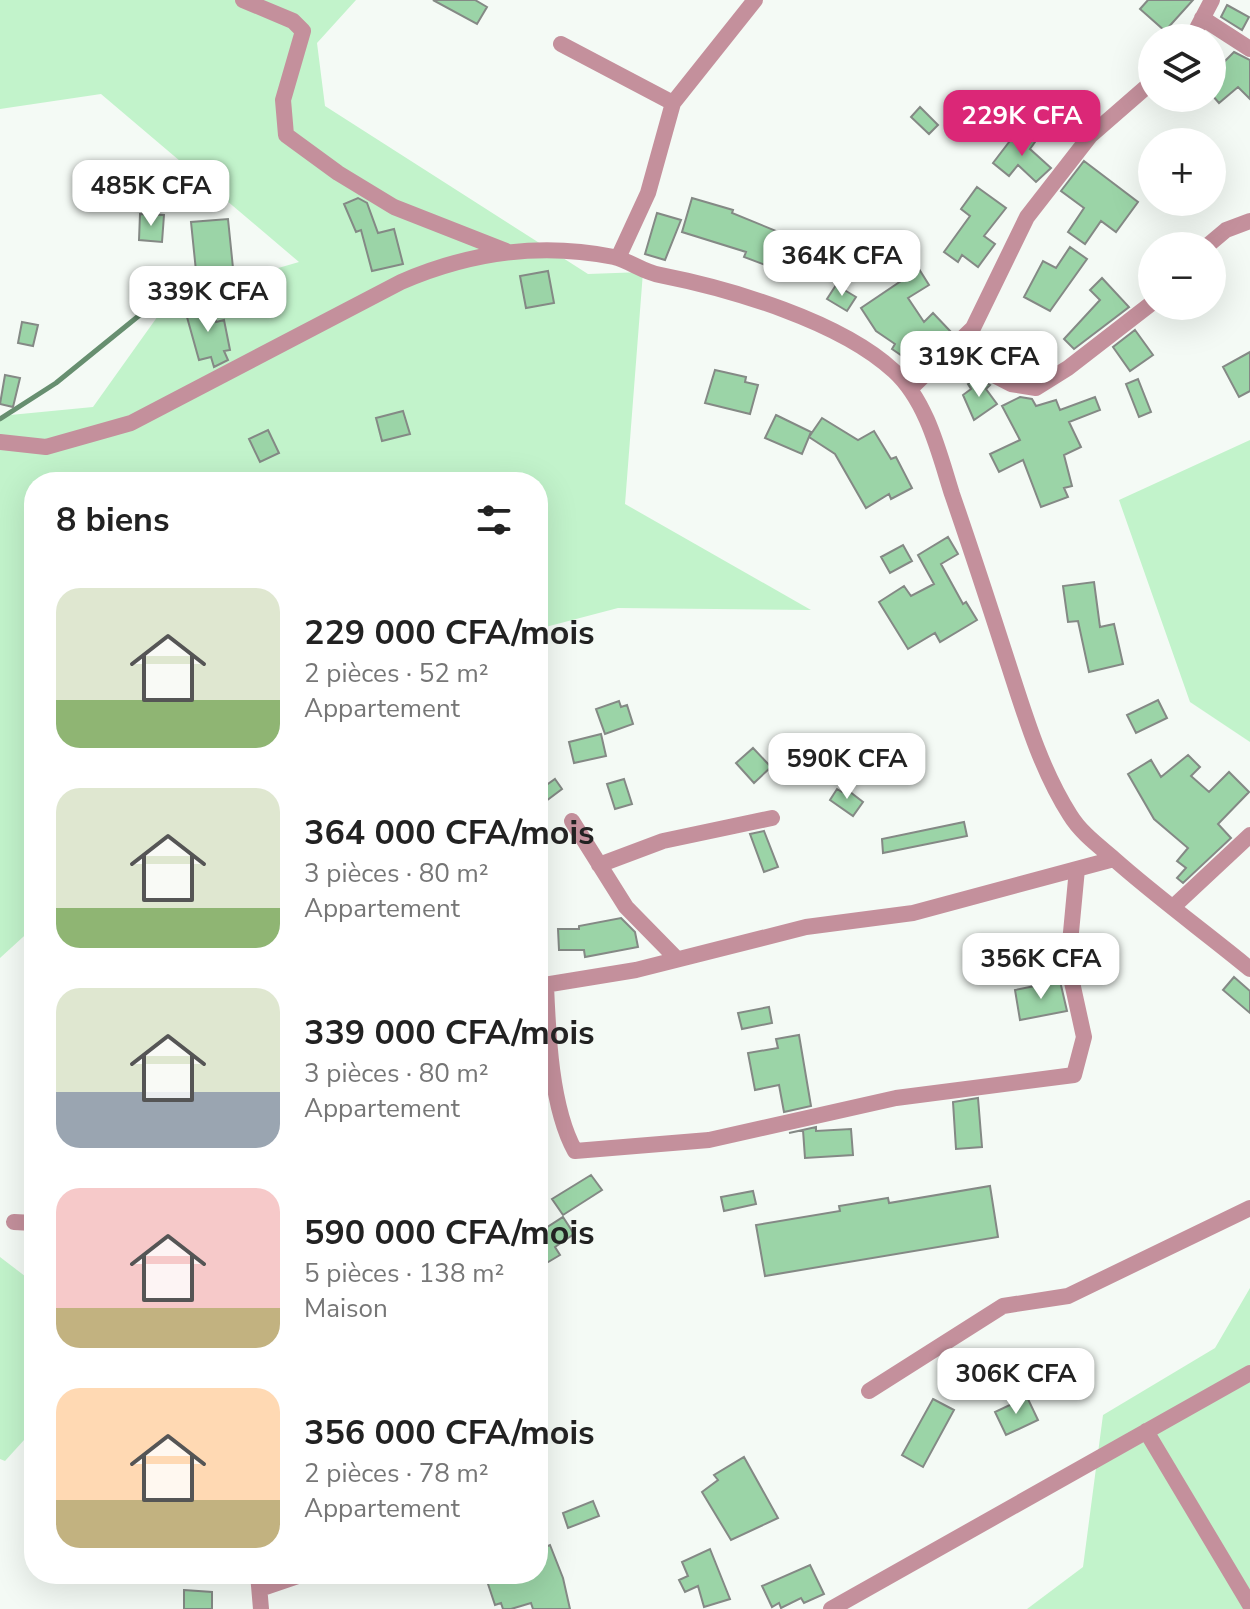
<!DOCTYPE html>
<html lang="fr">
<meta charset="utf-8">
<style>
body{margin:0;font-family:"Nunito Sans",sans-serif;background:#f6f6f6;color:#222;height:100vh;display:flex;flex-direction:column;font-size:30px;white-space:nowrap}
*{box-sizing:border-box;margin:0}
p{font-size:26px;color:#767676}
.icon{flex:none;width:44px;height:44px;fill:none;stroke:currentColor;stroke-width:2;stroke-linecap:round;stroke-linejoin:round}
.map{position:relative;flex:1;overflow:hidden}
.sheet{position:absolute;left:24px;top:472px;width:524px;height:1112px;display:flex;flex-direction:column;background:#fff;border-radius:32px;box-shadow:0 8px 32px #0002}
.sheet>*{flex:none}
.controls{position:absolute;left:1138px;top:24px;display:grid;gap:16px}
.controls a{display:grid;place-items:center;width:88px;height:88px;border-radius:50%;background:#fff;box-shadow:0 8px 32px #0002;font-size:40px}
.price{position:absolute;translate:-50% -68px;padding:0 18px;border-radius:16px;background:#fff;color:#222;font-size:26px;line-height:52px;filter:drop-shadow(0 2px 4px #0008)}
.price::after{content:'';position:absolute;left:50%;top:48px;width:24px;height:18px;margin-left:-12px;background:inherit;clip-path:polygon(0 0,100% 0,50% 100%)}
.price.active{background:#db2777;color:#fff}
ul{padding:0;list-style:none}
li{display:flex;align-items:center;gap:24px;height:200px;padding:0 32px}
li span{display:grid;place-items:center;flex:none;width:224px;height:160px;border-radius:24px;color:#555}
li>.icon{margin-inline-start:auto}
span .icon{width:96px;height:96px;fill:#fffc;stroke-width:1}
li b{font-size:34px}
h2{display:flex;justify-content:space-between;align-items:center;height:96px;padding:0 32px;font-size:34px}
.map>svg:first-child{display:block}
</style>
<div class="map">
<svg width="1250" height="1609" viewBox="0 0 1250 1609">
<rect width="100%" height="100%" fill="#f4faf5"/>
<path fill="#c2f3cb" d="M0 0H356L317 43 325 106 588 274 643 272 625 504 811 610 618 608 538 629V482H34V927L0 958V416L93 407 170 299 299 262 101 94 0 109Z
M1250 440V742L1190 702 1119 500Z
M0 1257 34 1283V1429L5 1461 0 1459Z
M1250 1288V1609H1027L1083 1567 1103 1415 1215 1348Z"/>
<g fill="none" stroke-linecap="round" stroke-linejoin="round">
<path stroke="#678f70" stroke-width="5" d="M0 419 56 383 141 314"/>
</g>
<path fill="#9bd4a7" stroke="#848985" stroke-width="2" d="M433 0H475L487 7 477 24Z
M1148 0H1193L1165 31 1140 9Z
M1227 5 1249 17 1242 30 1221 17Z
M1234 52 1250 60V99L1238 87 1219 103 1212 95V74Z
M920 107 938 125 929 134 911 117Z
M1019 129 1035 142 1030 149 1051 168 1036 182 1018 165 1009 176 993 163Z
M1084 161 1138 202 1116 232 1101 221 1085 244 1068 232 1084 208 1061 191Z
M977 187 1006 208 984 236 995 244 978 267 962 255 958 262 944 252 970 216 961 209Z
M358 198 367 203 378 233 394 229 403 264 372 271 361 230 356 232 344 204Z
M692 198 733 210 732 213 786 235 784 242 837 261 830 280 776 261 770 262 768 266 744 257 746 252 682 232Z
M657 213 681 220 665 260 645 254Z
M140 214 164 215 162 242 139 240Z
M228 219 233 268 196 271 191 222Z
M1070 247 1087 259 1050 311 1024 297 1043 261 1056 268Z
M919 269 929 285 908 298 924 322 933 313 952 333 929 355 922 346 911 362 892 349 895 344 876 331 861 308Z
M548 271 554 303 526 308 520 276Z
M1102 278 1129 307 1074 349 1064 339 1100 300 1090 290Z
M836 285 856 297 847 311 827 299Z
M211 303 216 322 224 320 230 350 224 351 228 360 214 367 211 357 199 360 185 310Z
M22 322 38 325 33 346 18 343Z
M1135 330 1153 355 1130 371 1113 347Z
M997 339 1017 359 1006 369 969 350 975 342 986 350Z
M1250 352V391L1239 397 1223 367Z
M715 370 746 377 745 382 758 385 750 414 705 403Z
M5 375 20 378 13 407 0 404Z
M977 379 990 385 986 389 997 404 974 420 963 395 971 389 968 384Z
M1138 379 1151 412 1139 417 1126 384Z
M1020 397 1032 399 1036 406 1056 400 1060 410 1095 397 1100 410 1069 422 1081 447 1064 455 1072 486 1064 488 1068 497 1041 507 1023 460 999 472 990 454 1020 440 1002 406Z
M403 411 410 434 382 441 376 418Z
M776 415 811 432 802 454 765 438Z
M822 418 858 440 874 431 891 459 896 457 912 488 891 499 889 494 866 508 835 454 809 437Z
M268 430 279 453 260 462 249 439Z
M948 537 958 554 941 564 963 604 966 602 977 620 940 642 935 633 908 649 879 602 904 586 911 596 934 584 918 555Z
M903 545 912 561 890 573 881 557Z
M1094 582 1100 627 1114 624 1123 664 1089 672 1078 621 1068 622 1063 586Z
M1158 700 1167 718 1136 733 1127 715Z
M619 701 621 707 627 705 633 724 605 734 596 709Z
M601 734 606 756 574 763 569 742Z
M753 748 771 767 754 783 736 763Z
M1188 755 1200 767 1191 776 1209 792 1229 772 1249 792 1218 824 1231 838 1183 883 1177 878 1186 868 1177 861 1188 848 1154 819 1128 774 1151 760 1161 777Z
M555 779 562 789 538 807V791Z
M624 779 632 804 615 809 607 784Z
M845 788 863 802 853 816 830 800 837 789 842 792Z
M964 822 967 836 883 853 882 839Z
M764 831 778 867 764 872 750 834Z
M621 918 635 932 638 947 585 957 584 950H559L558 929H579V926Z
M1234 977 1250 991V1013L1223 990Z
M1060 981 1067 1011 1020 1020 1015 990Z
M769 1007 772 1023 742 1029 738 1013Z
M799 1035 811 1106 784 1112 779 1085 755 1090 748 1053 778 1048 776 1039Z
M978 1098 982 1147 956 1149 953 1102Z
M816 1127V1131L851 1129 853 1155 805 1158 803 1130 789 1133Z
M591 1175 602 1190 563 1215 552 1199Z
M990 1186 998 1237 765 1276 756 1225 840 1211 839 1206 888 1198 889 1203Z
M753 1191 756 1204 724 1211 721 1197Z
M563 1217 574 1234 555 1247 560 1255 538 1268V1233Z
M1027 1397 1038 1420 1006 1435 995 1412Z
M933 1399 954 1410 923 1467 902 1455Z
M744 1457 778 1518 731 1540 702 1492 718 1480 714 1475Z
M593 1501 599 1516 568 1528 563 1513Z
M550 1545 563 1578 570 1609H533L531 1603 511 1609H503L501 1603 495 1605 486 1578 499 1574H538V1550Z
M710 1549 730 1599 704 1607 698 1586 685 1592 679 1580 688 1576 682 1562Z
M810 1565 824 1594 804 1603 801 1598 781 1608 779 1603 772 1607 762 1586Z
M184 1590 212 1592V1609H184Z"/>
<g fill="none" stroke-linecap="round" stroke-linejoin="round">
<path stroke="#c4909c" stroke-width="16" d="M243 0 293 21 303 31 283 100 286 135 338 173 394 207 506 251
M1202 18 1250 49
M1192 38 1212 0
M561 44 673 103
M1207 246 1226 230 1250 221
M618 258 648 193 673 103 755 0
M949 352 1011 384 1036 388 1068 368 1152 303
M910 389 973 328 1027 217 1090 136 1152 82
M0 442 46 447 131 423 401 282C470 252 540 242 614 257 630 261 643 272 660 275 731 289 840 321 894 371 927 401 939 453 952 494 971 549 989 604 1007 660 1024 712 1040 768 1070 815 1081 833 1099 846 1114 859 1158 898 1205 932 1250 969
M572 821 626 907 677 959
M599 865 663 841 772 818
M1173 907 1250 835
M546 985C548 1035 551 1108 575 1151L709 1140 896 1098 1074 1075 1084 1037 1068 964 1077 869
M538 986 636 970 806 927 913 913 1114 859
M14 1222 34 1223
M869 1391 1003 1306 1068 1296 1250 1208
M1146 1431 1250 1605
M258 1574 261 1609
M260 1589 304 1574
M831 1609 1250 1373"/>
</g>
</svg>
<div class="controls">
<a><svg class="icon" aria-label="layers" viewBox="0 0 24 24"><path d="M12 4l9 5-9 5-9-5zM3 14l9 5 9-5"/></svg></a>
<a>+</a>
<a>−</a>
</div>
<b class="price active" style="left:1022px;top:158px">229K CFA</b>
<b class="price" style="left:151px;top:228px">485K CFA</b>
<b class="price" style="left:842px;top:298px">364K CFA</b>
<b class="price" style="left:208px;top:334px">339K CFA</b>
<b class="price" style="left:979px;top:399px">319K CFA</b>
<b class="price" style="left:847px;top:801px">590K CFA</b>
<b class="price" style="left:1041px;top:1001px">356K CFA</b>
<b class="price" style="left:1016px;top:1416px">306K CFA</b>
<section class="sheet">
<h2>8 biens<svg class="icon" aria-label="filters" viewBox="0 0 24 24"><path d="M4 7h16M4 17h16"/><circle cx="9" cy="7" r="2"/><circle cx="15" cy="17" r="2"/></svg></h2>
<ul>
<li><span style="background:linear-gradient(#dfe7d0 70%,#8fb573 0)"><svg class="icon" aria-label="home" viewBox="0 0 24 24"><path d="M3 11l9-7 9 7M6 9v11h12V9"/></svg></span><div><b>229 000 CFA/mois</b><p>2 pièces · 52 m²</p><p>Appartement</p></div></li>
<li><span style="background:linear-gradient(#dfe7d0 75%,#8fb573 0)"><svg class="icon" aria-label="home" viewBox="0 0 24 24"><path d="M3 11l9-7 9 7M6 9v11h12V9"/></svg></span><div><b>364 000 CFA/mois</b><p>3 pièces · 80 m²</p><p>Appartement</p></div></li>
<li><span style="background:linear-gradient(#dfe7d0 65%,#9aa5b1 0)"><svg class="icon" aria-label="home" viewBox="0 0 24 24"><path d="M3 11l9-7 9 7M6 9v11h12V9"/></svg></span><div><b>339 000 CFA/mois</b><p>3 pièces · 80 m²</p><p>Appartement</p></div></li>
<li><span style="background:linear-gradient(#f6c9c9 75%,#c2b280 0)"><svg class="icon" aria-label="home" viewBox="0 0 24 24"><path d="M3 11l9-7 9 7M6 9v11h12V9"/></svg></span><div><b>590 000 CFA/mois</b><p>5 pièces · 138 m²</p><p>Maison</p></div></li>
<li><span style="background:linear-gradient(#ffd9b3 70%,#c2b280 0)"><svg class="icon" aria-label="home" viewBox="0 0 24 24"><path d="M3 11l9-7 9 7M6 9v11h12V9"/></svg></span><div><b>356 000 CFA/mois</b><p>2 pièces · 78 m²</p><p>Appartement</p></div></li>
</ul>
</section>
</div>
